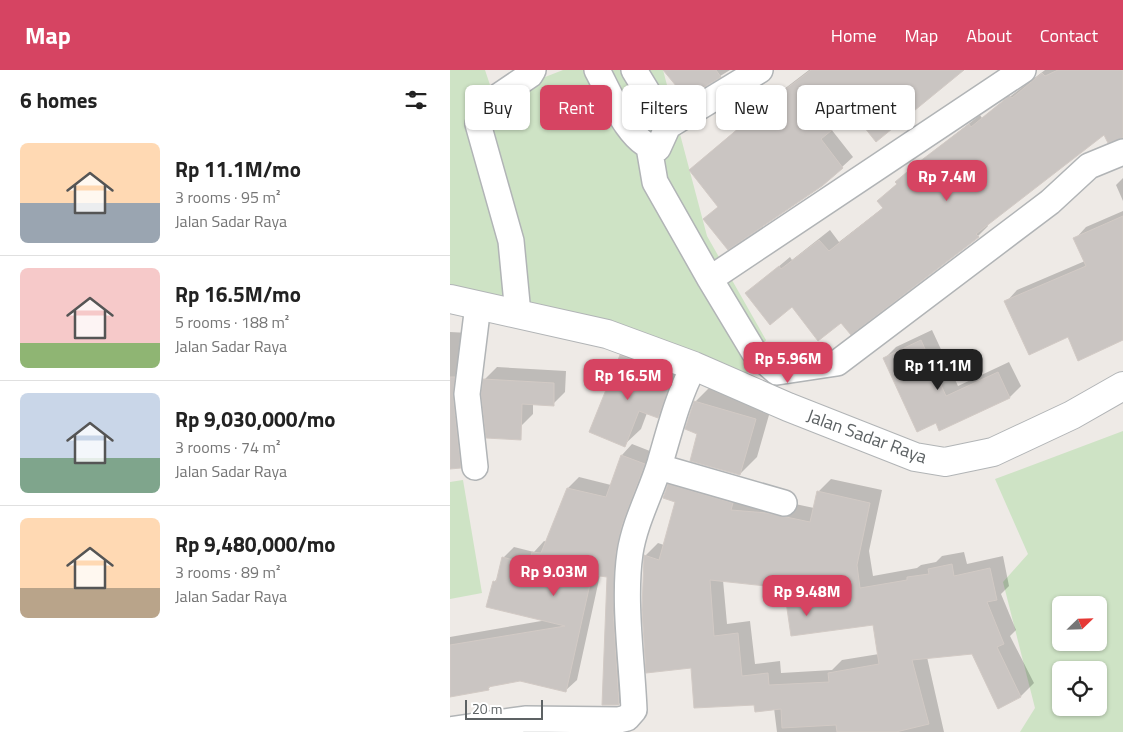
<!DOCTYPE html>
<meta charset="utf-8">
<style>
body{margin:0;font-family:"Titillium Web",sans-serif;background:#f2f2f2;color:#222;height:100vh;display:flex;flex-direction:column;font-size:19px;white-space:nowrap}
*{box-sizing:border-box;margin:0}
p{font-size:16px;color:#767676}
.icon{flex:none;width:28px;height:28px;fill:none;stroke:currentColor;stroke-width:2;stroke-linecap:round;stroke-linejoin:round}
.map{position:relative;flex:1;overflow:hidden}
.drawer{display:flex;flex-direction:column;background:#fff;width:450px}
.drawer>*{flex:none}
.hud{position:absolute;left:15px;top:15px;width:475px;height:45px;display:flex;gap:10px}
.needle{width:32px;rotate:67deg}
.fabs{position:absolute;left:602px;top:526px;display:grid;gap:10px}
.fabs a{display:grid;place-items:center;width:55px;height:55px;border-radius:8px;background:#fff;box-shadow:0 1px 4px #0004;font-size:25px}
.scale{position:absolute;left:15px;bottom:12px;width:78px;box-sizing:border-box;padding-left:5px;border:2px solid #5d6264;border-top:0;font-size:14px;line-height:18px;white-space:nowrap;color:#5d6264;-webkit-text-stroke:4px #fff;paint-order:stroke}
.price{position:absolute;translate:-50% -42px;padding:0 11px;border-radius:10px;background:#d64462;color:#fff;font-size:16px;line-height:32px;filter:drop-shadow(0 1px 2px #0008)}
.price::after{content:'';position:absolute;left:50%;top:30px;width:15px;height:11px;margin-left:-8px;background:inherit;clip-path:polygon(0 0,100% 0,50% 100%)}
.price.current{background:#222;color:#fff}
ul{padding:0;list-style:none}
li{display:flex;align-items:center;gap:15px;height:125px;padding:0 20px}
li+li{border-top:1px solid #e0e0e0}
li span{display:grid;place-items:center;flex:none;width:140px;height:100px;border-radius:8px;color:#555}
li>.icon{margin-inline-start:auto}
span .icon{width:60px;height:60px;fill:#fffc;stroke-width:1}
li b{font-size:21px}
h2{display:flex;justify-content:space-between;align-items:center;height:60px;padding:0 20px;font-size:21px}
.chip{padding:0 18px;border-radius:8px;background:#fff;box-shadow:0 1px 4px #0004;font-size:18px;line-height:45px}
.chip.current{background:#d64462;color:#fff}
header{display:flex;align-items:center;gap:30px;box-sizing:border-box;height:70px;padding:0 25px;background:#d64462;color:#fff}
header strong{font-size:24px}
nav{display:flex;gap:28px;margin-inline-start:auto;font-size:18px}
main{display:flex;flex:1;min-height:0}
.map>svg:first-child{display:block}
</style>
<header>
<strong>Map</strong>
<nav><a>Home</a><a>Map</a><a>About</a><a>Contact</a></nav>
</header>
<main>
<section class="drawer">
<h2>6 homes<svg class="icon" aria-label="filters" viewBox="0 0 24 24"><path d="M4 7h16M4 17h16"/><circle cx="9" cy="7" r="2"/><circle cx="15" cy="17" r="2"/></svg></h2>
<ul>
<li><span style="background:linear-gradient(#ffd9b3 60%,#9aa5b1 0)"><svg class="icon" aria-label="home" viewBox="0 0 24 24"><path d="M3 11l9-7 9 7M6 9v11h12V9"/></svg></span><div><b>Rp 11.1M/mo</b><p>3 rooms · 95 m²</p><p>Jalan Sadar Raya</p></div></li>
<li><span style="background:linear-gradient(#f6c9c9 75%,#8fb573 0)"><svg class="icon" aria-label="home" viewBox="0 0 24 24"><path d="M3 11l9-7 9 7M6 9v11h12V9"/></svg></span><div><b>Rp 16.5M/mo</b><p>5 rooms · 188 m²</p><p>Jalan Sadar Raya</p></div></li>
<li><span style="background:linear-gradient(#c9d6e8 65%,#7fa58c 0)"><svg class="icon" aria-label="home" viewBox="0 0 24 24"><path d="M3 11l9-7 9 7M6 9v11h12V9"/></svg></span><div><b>Rp 9,030,000/mo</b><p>3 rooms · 74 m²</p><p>Jalan Sadar Raya</p></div></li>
<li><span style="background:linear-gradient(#ffd9b3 70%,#b9a48a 0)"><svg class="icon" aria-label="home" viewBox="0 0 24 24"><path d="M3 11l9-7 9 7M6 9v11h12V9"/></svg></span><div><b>Rp 9,480,000/mo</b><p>3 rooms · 89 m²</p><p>Jalan Sadar Raya</p></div></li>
</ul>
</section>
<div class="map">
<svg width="673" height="662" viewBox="0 0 673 662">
<rect width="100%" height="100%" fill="#eeeae6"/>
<path fill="#cee3c5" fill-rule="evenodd" d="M0 0H35L44 27 113 0H213L257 166 316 270 294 309 0 214Z
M673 361V662H570L585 638 553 512 578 484 545 409ZM611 535H649V572H611ZM611 600H649V638H611Z
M13 410 32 523 0 529V412Z"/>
<path fill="#0003" fill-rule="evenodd" d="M215 0H280L236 27Z
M359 0H514L403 42 381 59 403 87 392 97 255 149 269 136 240 100 290 57 299 46Z
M595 0H673V67L655 63 537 154 538 156 528 166 391 251 297 223 340 187 342 190 380 160 389 172 434 137 429 131 448 113 447 112 457 102 530 45 532 48Z
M673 108V131L666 115Z
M673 141V269L619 266 556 232 567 220 635 191 625 169 636 157Z
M482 260 508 316 559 292 571 316 560 327 486 352 435 288 446 277Z
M0 262 19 263 15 334 5 345 0 344Z
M187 270 234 301 224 331 208 347 197 343 191 359 174 375 171 286Z
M47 297 116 301 115 322 103 334 83 333V344L71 356 33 324 35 309Z
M263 314 323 331 307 387 290 404 249 363 245 332Z
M24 343 27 379 10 396 0 398V347Z
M182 374 205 383 182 443 179 623 169 634 159 506 150 505 127 610 116 620 70 610 42 615 38 619 0 626V567L97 550 44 512 48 508 53 488 64 477 84 482 94 471 97 472 118 418 129 407 161 415 172 385Z
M232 402 331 431 364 438 368 422 381 409 432 420 419 481 423 506 467 498 471 495 486 492 492 486 514 482 517 494 553 486 559 516 551 524 566 560 560 566 584 613 571 626 548 637 522 582 477 587 494 662H327L324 638 305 634 243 597 195 486 208 473 214 475 226 432 219 415ZM273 510 335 517 424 553 429 584 392 590 382 600 331 603 330 591 305 594 300 551 277 554Z"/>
<path fill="#cac5c2" stroke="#d2cac5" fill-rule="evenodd" d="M213 0H266L271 7 236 28Z
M361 0H514L426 72 403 43 371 69 393 98 372 116 278 180 253 149 268 137 239 100 289 58 287 56Z
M608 0H673V68L658 73 654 65 526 164 529 167 401 265 391 253 368 271 342 237 320 255 295 223 329 196 331 199 369 170 379 181 433 138 427 131 447 114 445 112 469 92 519 54 521 57 559 26 562 28 592 3 595 6Z
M673 146V270L628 291 618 267 579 285 554 231 636 196 623 168Z
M471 270 496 326 548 302 560 328 489 361 486 353 467 362 433 288Z
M170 285 206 299 201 310 219 317 208 348 189 341 175 377 139 362Z
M0 307H5L3 326 11 398 0 399Z
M33 309 104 313V336L72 334 71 370 36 368 31 324Z
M244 331 306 349 290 405 240 391 247 364 235 359Z
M171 385 195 394 172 455 166 482 163 541 169 635H152L157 507 142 505 116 622 70 611 38 617 39 620 0 627V575L115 556 36 537 43 511 46 512 52 487 79 494 82 482 91 483 117 418 156 427Z
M218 414 283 433 281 440 317 443 360 452 367 421 420 433 407 495 410 518 457 510V507L479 504 478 499 502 494 504 506 540 498 547 530 537 532 554 574 547 577 571 627 548 639 522 584 462 590 479 654 446 662H387L386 655 332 658 331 639 305 642 304 635 244 638 241 598 196 603 192 540 194 485 209 490 225 432 213 428ZM260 510 334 518 341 566 423 555 429 594 378 603 379 612 319 615 318 603 292 606 288 563 264 566Z"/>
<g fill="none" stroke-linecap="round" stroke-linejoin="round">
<defs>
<path id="minor" d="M147 0C159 22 181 78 208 78L218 56 184 0
M218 56 310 0
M199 77 205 112 260 209 304 282 327 302 387 293 600 132 639 96 673 82
M260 209 573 0
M68 244 61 171 28 54 37 34 80 5 83 0
M25 397 17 324 28 235
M209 397 334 433
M0 660 75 649 169 650 177 648 184 640C182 591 173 531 180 483 185 451 201 423 210 393 220 359 228 326 244 296"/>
<path id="tertiary" d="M0 229 157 264 244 296 338 337 465 387 495 392 543 382 622 345 673 316"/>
</defs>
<use href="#minor" stroke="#b1b4b6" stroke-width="28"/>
<use href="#tertiary" stroke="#b1b4b6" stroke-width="30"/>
<use href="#minor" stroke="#fff" stroke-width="25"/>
<use href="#tertiary" stroke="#fff" stroke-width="28"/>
</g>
<g text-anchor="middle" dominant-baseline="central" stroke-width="5" stroke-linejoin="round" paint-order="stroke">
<g font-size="18" fill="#5d6264" stroke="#fff">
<text transform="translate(417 366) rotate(20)">Jalan Sadar Raya</text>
</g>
</g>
</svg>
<div class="fabs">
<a><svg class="needle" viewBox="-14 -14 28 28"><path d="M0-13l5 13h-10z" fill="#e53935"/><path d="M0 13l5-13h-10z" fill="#767676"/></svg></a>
<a><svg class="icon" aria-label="locate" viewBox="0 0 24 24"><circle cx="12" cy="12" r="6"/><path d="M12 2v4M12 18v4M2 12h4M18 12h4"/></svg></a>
</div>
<div class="scale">20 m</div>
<b class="price" style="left:497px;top:132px">Rp 7.4M</b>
<b class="price" style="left:338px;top:314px">Rp 5.96M</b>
<b class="price current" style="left:488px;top:321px">Rp 11.1M</b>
<b class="price" style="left:178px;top:331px">Rp 16.5M</b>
<b class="price" style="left:104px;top:527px">Rp 9.03M</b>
<b class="price" style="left:357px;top:547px">Rp 9.48M</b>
<div class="hud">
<a class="chip">Buy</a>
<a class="chip current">Rent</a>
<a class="chip">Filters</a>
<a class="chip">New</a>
<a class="chip">Apartment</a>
</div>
</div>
</main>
